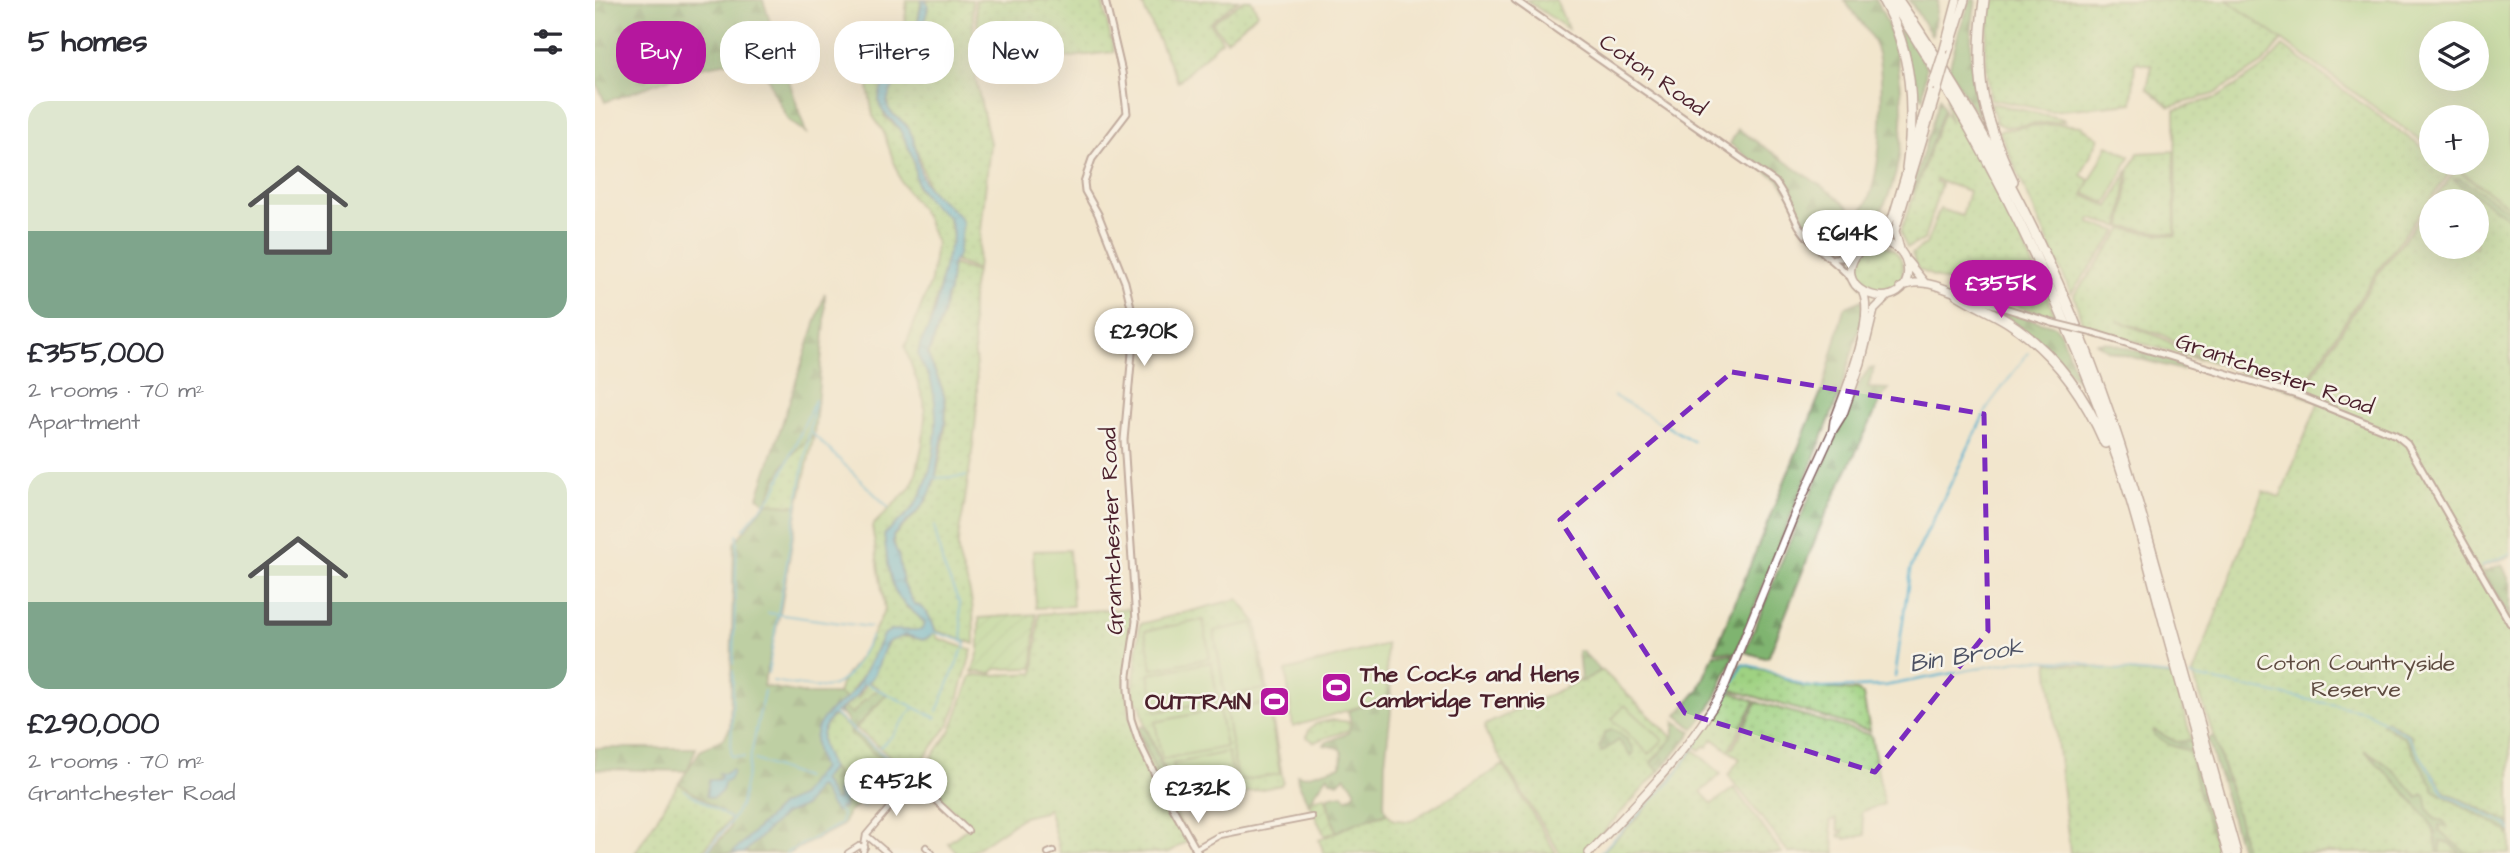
<!DOCTYPE html>
<meta charset="utf-8">
<style>
body{margin:0;font-family:"Architects Daughter",sans-serif;background:#f7f7f7;color:#2b2b33;height:100vh;display:flex;flex-direction:column;font-size:26px;white-space:nowrap}
*{box-sizing:border-box;margin:0}
p{font-size:23px;color:#7c7c81}
.icon{flex:none;width:38px;height:38px;fill:none;stroke:currentColor;stroke-width:2;stroke-linecap:round;stroke-linejoin:round}
.map{position:relative;flex:1;overflow:hidden}
.panel{display:flex;flex-direction:column;background:#fff;width:595px}
.panel>*{flex:none}
.banner{position:absolute;left:21px;top:21px;width:665px;height:63px;display:flex;gap:14px}
.buttons{position:absolute;left:1824px;top:21px;display:grid;gap:14px}
.buttons a{display:grid;place-items:center;width:70px;height:70px;border-radius:50%;background:#fff;box-shadow:0 7px 28px #0002;font-size:35px}
.price{position:absolute;translate:-50% -60px;padding:0 16px;border-radius:24px;background:#fff;color:#222;font-size:23px;line-height:46px;filter:drop-shadow(0 2px 4px #0008)}
.price::after{content:'';position:absolute;left:50%;top:42px;width:21px;height:16px;margin-left:-10px;background:inherit;clip-path:polygon(0 0,100% 0,50% 100%)}
.price.selected{background:#b5179e;color:#fff}
ul{padding:0;list-style:none}
li{display:grid;align-content:center;gap:14px;height:371px;padding:0 28px}
li span{display:grid;place-items:center;height:217px;border-radius:21px;color:#555}
li>.icon{margin-inline-start:auto}
span .icon{width:126px;height:126px;fill:#fffc;stroke-width:1}
li b{font-size:30px}
h2{display:flex;justify-content:space-between;align-items:center;height:84px;padding:0 28px;font-size:30px}
.chip{padding:0 24px;border-radius:28px;background:#fff;box-shadow:0 7px 28px #0002;font-size:24px;line-height:63px}
.chip.selected{background:#b5179e;color:#fff}
main{display:flex;flex:1;min-height:0}
.map>svg:first-child{display:block}
</style>
<main>
<section class="panel">
<h2>5 homes<svg class="icon" aria-label="filters" viewBox="0 0 24 24"><path d="M4 7h16M4 17h16"/><circle cx="9" cy="7" r="2"/><circle cx="15" cy="17" r="2"/></svg></h2>
<ul>
<li><span style="background:linear-gradient(#dfe7d0 60%,#7fa58c 0)"><svg class="icon" aria-label="home" viewBox="0 0 24 24"><path d="M3 11l9-7 9 7M6 9v11h12V9"/></svg></span><div><b>£355,000</b><p>2 rooms · 70 m²</p><p>Apartment</p></div></li>
<li><span style="background:linear-gradient(#dfe7d0 60%,#7fa58c 0)"><svg class="icon" aria-label="home" viewBox="0 0 24 24"><path d="M3 11l9-7 9 7M6 9v11h12V9"/></svg></span><div><b>£290,000</b><p>2 rooms · 70 m²</p><p>Grantchester Road</p></div></li>
</ul>
</section>
<div class="map">
<svg width="1915" height="853" viewBox="0 0 1915 853">
<defs>
<pattern id="grass-dots" width="8" height="8" patternUnits="userSpaceOnUse" patternTransform="scale(1.75)"><rect width="8" height="8" fill="#9fd282"/><path d="M2 2h.1M6 6h.1" fill="none" stroke="#8ab470" stroke-width="1.8" stroke-linecap="round"/></pattern>
<pattern id="forest-firs" width="22" height="20" patternUnits="userSpaceOnUse" patternTransform="scale(1.75)"><rect width="22" height="20" fill="#7fb470"/><path d="M5 1l3.5 6h-7zM16 11l3.5 6h-7z" fill="#6a925c"/></pattern>
<pattern id="garden-furrows" width="10" height="10" patternUnits="userSpaceOnUse" patternTransform="scale(1.75)"><rect width="10" height="10" fill="#9fd282"/><path d="M-1 1l2-2M0 10L10 0M9 11l2-2" fill="none" stroke="#8ab470"/></pattern>
<pattern id="water-ripples" width="26" height="14" patternUnits="userSpaceOnUse" patternTransform="scale(1.75)"><rect width="26" height="14" fill="#50afcf"/><path d="M2 4q2-2 4 0t4 0M15 11q2-2 4 0t4 0" fill="none" stroke="#448ea8"/></pattern>
</defs>
<rect width="100%" height="100%" fill="#f7f3e8"/>
<filter id="ink" filterUnits="userSpaceOnUse"><feTurbulence type="fractalNoise" baseFrequency=".0143" numOctaves="2"/><feDisplacementMap in="SourceGraphic" scale="14" xChannelSelector="R" yChannelSelector="G"/><feConvolveMatrix kernelMatrix="1 2 1 2 8 2 1 2 1" color-interpolation-filters="sRGB"/></filter>
<filter id="wash" filterUnits="userSpaceOnUse"><feTurbulence type="fractalNoise" baseFrequency=".00686" numOctaves="4" result="noise"/><feDisplacementMap in="SourceGraphic" scale="28" xChannelSelector="R" yChannelSelector="G"/><feGaussianBlur stdDeviation="1.57" result="paint"/><feColorMatrix in="noise" values="0 0 0 0 0 0 0 0 0 0 0 0 0 0 0 0 0 1.4 0 .05"/><feComposite in="paint" operator="in"/></filter>
<g filter="url(#wash)">
<rect width="100%" height="100%" fill="#f2e6cd"/>
<path fill="url(#grass-dots)" stroke="#747856" stroke-width="2" d="M312 0H327C321 17 323 60 309 72 304 76 296 78 289 83V116L305 130 318 158 323 189 353 217 358 236 325 361C328 365 333 370 335 374 350 408 340 475 319 506 312 517 297 524 289 536L311 607 325 616 330 624 327 630H296L252 699 243 694 247 681 272 646 290 609 277 526 315 488 320 478 328 442 330 417 329 401 310 347 336 281 341 243 330 216 306 182 288 131 278 116 273 87 280 75 301 51 309 31Z
M331 0H377L381 81 395 143 382 270 359 261 363 255 366 219 333 188 323 153 312 125 293 110V97L295 90C307 81 329 69 325 51L333 6Z
M380 0H507L519 52 452 60 387 76Z
M561 0H643L615 23 627 40 583 82 547 4Z
M648 0H656L663 13 631 40 617 23Z
M931 0H961L973 29Z
M1398 0H1646L1881 117H1836V148L1687 40 1668 63 1619 94 1575 107 1552 88 1557 65 1540 62 1537 103 1456 111 1395 99 1390 46Z
M1688 46 1836 154V163H1848L1857 170 1786 266 1704 392 1644 373 1642 368 1637 369 1606 358 1568 335 1522 321 1567 338 1605 360 1496 329 1487 323 1479 295 1528 229 1581 236 1580 110 1623 97 1670 66Z
M1351 97 1413 209 1461 317 1382 295 1383 290 1393 291 1346 280 1323 269 1317 254 1331 244 1345 209 1367 216 1374 191 1341 180V183L1346 184 1329 240 1312 248 1305 233 1349 111 1356 122 1353 114Z
M1396 103 1468 119 1470 121 1410 127 1401 122Z
M1466 124 1486 126 1504 138 1486 175 1496 181 1488 195 1514 207 1533 170 1525 227 1496 219 1494 223 1523 231 1476 293 1404 131 1434 126Z
M1579 151 1580 234 1527 227 1535 169 1543 153Z
M1854 163H1869L1862 170 1915 207V556L1886 567 1915 623V853H1650L1634 783 1598 674 1668 491 1685 497 1722 406 1724 401 1705 395 1788 267 1836 204V247H1881V201H1838L1862 169Z
M1260 269a24 24 0 1 1 48 0a24 24 0 1 1-48 0Z
M357 264 381 272C370 313 384 358 382 400 381 436 374 471 369 507 367 520 362 536 363 549 363 563 370 573 373 585 379 605 379 624 379 644L340 630 342 638 377 650 361 707 354 724 317 775 261 728 291 695 273 682C293 655 283 627 328 640L340 628C335 618 330 607 319 604L308 583 298 537C308 525 320 517 328 505 343 486 352 430 351 406 350 388 339 371 333 355L348 315Z
M219 435 203 506 171 503C185 471 189 457 219 435Z
M643 599 661 622 688 781 686 785 649 793 650 796 639 799 637 791 590 801 588 804 567 764 549 722 546 707 543 703 537 702 545 624Z
M537 608 538 636 532 668 534 715 594 840 573 853H465L453 808 449 812 428 817 375 853H362L353 843 375 826 340 794 347 778 330 767 356 730 376 676 439 673 444 614Z
M1453 662C1495 666 1537 672 1579 676L1628 853H1475Z
M1145 664 1171 670 1206 686 1262 691 1268 695 1275 731 1134 689Z
M1007 670 1078 738 1056 762 1064 771 989 853H965L906 759 891 733 890 725Z
M1133 691 1160 701 1135 748H1138L1162 702 1276 735 1289 804 1266 812 1270 835 1250 839V837H1245L1244 834 1248 833V830L1244 831 1241 819 1235 821 1240 853H1194L1133 775 1145 759 1118 739 1112 747 1109 746 1105 750 1100 746Z
M239 715 258 731 256 733 298 770 266 803C253 787 220 756 227 733 229 726 234 720 239 715Z
M738 720 756 722 754 730 719 742 712 737C713 723 726 722 738 720Z
M1099 750 1126 774 1106 792 1117 804 1139 788 1187 853H1006L1042 818Z
M908 765 961 853H729L724 840 760 823 792 813 799 820 815 821Z
M84 783 136 818 106 853H40Z"/>
<path fill="url(#forest-firs)" stroke="#646a4e" stroke-width="2" d="M5 0H168L211 133 193 120 178 91 165 56 107 67 10 102 0 80V2Z
M1249 0H1281C1315 56 1322 192 1265 235 1258 241 1247 251 1237 249 1214 243 1200 199 1186 182 1183 178 1178 176 1173 173 1160 164 1148 153 1135 144L1143 129 1238 194 1257 210 1265 211C1288 194 1290 82 1283 54 1278 34 1261 17 1249 0Z
M1314 0H1343L1337 36Z
M1376 0H1381C1372 45 1376 74 1384 119L1354 69 1364 31Z
M1299 13 1331 67 1328 98 1319 89Z
M1345 98 1349 109 1319 192 1316 191Z
M1864 178 1915 211V219L1859 180Z
M230 293V323L219 435C190 456 185 471 171 503L203 506 186 608 168 686 211 694H243L252 699C223 716 213 737 227 768L206 796 186 805 137 853H113L135 828V818L84 783 105 751 129 738 135 728 139 543 171 504 163 497Z
M1267 300 1268 315 1245 393 1141 653 1120 651 1229 385 1249 308Z
M1401 309 1460 326 1466 334 1484 382 1448 344Z
M1509 342 1515 343 1591 365 1587 370 1514 351 1502 343Z
M1279 368 1273 388 1294 389 1288 396 1228 520 1174 656 1170 658 1150 652 1192 548 1266 380 1274 369Z
M1907 564 1915 583V617L1889 572Z
M983 651H987L1006 671 986 682Z
M1119 654 1139 655 1119 701 1099 729 1082 715 1104 689Z
M795 675 796 711 790 762 789 807 792 813 760 823 741 832 733 800 735 796 748 794 752 799 760 793V789L750 776 743 783 735 780 733 775 713 803 703 782 702 774 710 776 746 766 747 752 744 748 729 745 730 743 753 733 756 722 753 711 792 698 790 677Z
M282 687 291 695 258 731 307 771 303 774 255 733 257 731 252 726 253 721 245 711 249 707 257 713 277 691 281 692Z
M1791 720 1817 736 1816 740 1821 750 1850 792 1912 821 1915 825V837L1911 830 1838 790V786L1809 737 1787 725Z
M1080 721 1097 732 1065 771 1056 763 1078 738Z
M548 726 552 732 586 810H582C566 785 554 756 543 728Z
M1018 730C1027 734 1036 743 1039 752L1036 756 1024 740 1007 752 1004 747C1009 740 1005 732 1018 730Z
M1559 730 1581 742 1597 740 1627 853H1624L1604 796 1594 750C1580 749 1571 743 1559 735Z
M1619 736 1646 828 1650 853H1647L1613 739Z
M0 748H101L92 771 0 769Z
M1769 750C1792 762 1807 777 1823 798L1827 794 1831 797 1833 809 1840 819 1848 821 1852 827 1844 825V830L1871 853H1865L1853 842 1845 841 1846 853H1843L1839 832 1833 819 1807 789Z
M237 768 266 803 253 813 248 825 194 853H149L188 815 210 806 221 788 224 787C231 794 235 804 242 812L248 806 250 799 239 801 227 780Z"/>
<path fill="url(#garden-furrows)" stroke="#747856" stroke-width="2" d="M441 614 438 668 401 669 397 673 377 672 384 651V618Z
M273 682 282 687 281 692H277L273 699H270L257 714 249 707 245 711 261 697 263 698Z
M730 796 741 832 730 836 714 804 719 799Z"/>
<path fill="#9fd282" stroke="#747856" stroke-width="2" fill-rule="evenodd" d="M1632 0H1915V207L1854 163H1881V117H1836V148ZM1836 33H1881V79H1836Z
M1513 145 1535 156 1512 204 1489 193Z
M474 550 478 606 441 608 438 551Z
M608 620 615 658 557 669 550 631Z
M658 623 670 689 630 695 619 631Z
M791 644 792 698 698 727 691 671Z
M616 662 623 700 561 712 554 674Z
M673 703 685 774 642 781 631 710Z
M1030 705 1068 740 1054 754 1017 719Z
M624 709 631 747 567 759 560 722Z
M633 752 640 785 585 797 578 764Z"/>
<path fill="url(#water-ripples)" stroke="#4d677d" stroke-width="2" d="M327 0H331L333 6 325 51 324 65C316 77 298 81 294 95 288 112 300 114 310 124 326 142 319 172 334 189 344 201 362 209 368 223L363 255 357 264 354 293 351 296 348 315 333 355C338 371 348 384 350 402 353 428 341 455 341 479L339 480C335 505 314 518 298 536V543L303 554 308 583 319 604C330 607 337 619 340 630L336 636 328 640 311 635 293 642C284 654 284 678 269 684L260 698 243 711 245 714 241 712C220 734 225 743 237 768L227 780 239 800 243 799 241 791 244 789 250 796 249 809 245 807 242 812C233 806 232 795 224 787L221 788 210 806 188 815 149 853H137L186 805 206 796 216 780 227 768C217 745 216 728 236 710 241 705 249 702 253 697 268 679 278 656 288 635L296 630H326L330 624C323 613 310 608 303 596 293 580 292 554 289 535 297 525 312 517 319 506 341 474 346 418 336 382 333 370 320 361 324 348 326 340 332 332 335 324 343 306 344 286 349 267 353 245 364 241 353 217 341 208 335 204 326 191 319 183 321 170 318 160 316 151 310 139 305 130 296 115 278 113 286 89 291 76 306 75 315 66Z
M137 769 138 772 134 780 129 783C128 792 125 794 117 798L111 796 114 780H123L126 777 124 773 129 774Z"/>
<g fill="none" stroke-linecap="round" stroke-linejoin="round">
<path stroke="#50afcf" stroke-width="2" d="M1019 396 1098 441
M217 433 293 507
M341 478 371 476
M339 526 348 565 364 602 368 641 339 632
M148 529 179 493 220 400 173 673
M1886 566 1915 554
M173 613 275 627
M368 641 371 642 369 648
M138 664 142 535
M138 671 136 756 149 757
M1595 676 1770 711 1811 734 1850 794 1912 825 1915 830
M1300 677 1315 570 1319 559 1394 405 1433 353
M178 681C242 692 246 695 276 636
M270 683 341 718
M342 711 367 651
M239 714 308 771
M285 747 298 735 318 708
M160 760 210 778
M89 790 136 819
M250 796 259 799 269 807
M110 853 137 820 146 804 169 691
M191 853 246 824 247 813 243 810
M1005 853 1077 780 1126 707 1148 664 1170 669 1209 686 1227 688 1289 686 1428 660 1484 662 1504 668 1578 675"/>
</g>
</g>
<g filter="url(#ink)">
<g fill="none" stroke-linecap="round" stroke-linejoin="round">
<defs>
<path id="minor" d="M271 835 292 853
M331 847 337 853
M600 849 625 835 717 817
M253 853 264 846 270 847
M268 853 271 835 316 782 326 787 373 831
M453 853 458 851"/>
<path id="tertiary" d="M510 0 527 72 532 113 497 159 489 182 490 191 503 214 530 282 536 307 539 331 529 440 541 621 533 675V690L536 719 543 740 565 785 603 853
M920 0 1180 182C1191 196 1196 211 1204 226 1217 247 1240 260 1256 278
M1239 258H1248L1265 250
M1374 297 1458 323
M1498 333 1702 395 1801 435 1812 444 1819 456 1915 623"/>
<path id="primary" d="M1349 49 1362 0
M1352 57 1370 0
M1270 246C1287 238 1308 244 1312 265 1321 319 1226 296 1265 250L1290 228 1298 216 1337 86
M1305 249 1300 231 1342 92
M1312 261 1329 282
M1305 288C1324 277 1342 286 1361 293
M1238 429 1239 421C1250 392 1280 320 1268 293
M994 853C1043 801 1095 751 1129 688L1200 513 1238 430 1248 414 1266 363 1279 310 1293 296"/>
<path id="motorway" d="M1288 0C1318 53 1320 108 1312 168
M1296 0C1393 145 1468 300 1525 465 1542 515 1554 566 1568 618 1589 696 1611 775 1633 853
M1303 0C1386 120 1456 252 1506 390 1533 465 1554 541 1575 618 1597 696 1619 775 1641 853
M1389 0C1379 75 1386 113 1418 181
M1361 293C1377 304 1396 311 1413 322 1458 351 1489 394 1510 443"/>
</defs>
<use href="#minor" stroke="#856564" stroke-width="8"/>
<use href="#tertiary" stroke="#856564" stroke-width="9"/>
<use href="#primary" stroke="#856564" stroke-width="10"/>
<use href="#motorway" stroke="#856564" stroke-width="12"/>
<use href="#minor" stroke="#fff" stroke-width="4.5"/>
<use href="#tertiary" stroke="#fff" stroke-width="5"/>
<use href="#primary" stroke="#fff" stroke-width="7"/>
<use href="#motorway" stroke="#fff" stroke-width="9"/>
<defs>
<path id="tertiary-bridge" d="M1458 323 1498 333"/>
<path id="primary-bridge" d="M1337 86 1349 49
M1342 92 1352 57"/>
</defs>
<use href="#tertiary-bridge" stroke="#856564" stroke-width="9" stroke-linecap="butt"/>
<use href="#primary-bridge" stroke="#856564" stroke-width="10" stroke-linecap="butt"/>
<use href="#tertiary-bridge" stroke="#fff" stroke-width="5"/>
<use href="#primary-bridge" stroke="#fff" stroke-width="7"/>
</g>
</g>
<path d="M0 0H1915V853H0ZM1137 372 1389 414 1393 631 1280 772 1090 713 965 520Z" fill="#f2e6cd" fill-opacity=".55" fill-rule="evenodd"/>
<path fill="none" stroke="#7b2cbf" stroke-width="5" stroke-dasharray="14 9" stroke-linejoin="round" d="M1137 372 1389 414 1393 631 1280 772 1090 713 965 520Z"/>
<defs>
<symbol id="stadium-square" viewBox="-11 -11 22 22"><rect x="-9" y="-9" width="18" height="18" rx="4" fill="#b5179e" stroke="#f7f3e8"/><path d="M0-5a6.5 5 0 1 0 0 10a6.5 5 0 1 0 0-10ZM-3.5-1.8h7v3.6h-7Z" fill="#fff"/></symbol>
</defs>
<g fill-rule="evenodd">
<use href="#stadium-square" x="724" y="670" width="35" height="35"/>
<use href="#stadium-square" x="662" y="684" width="35" height="35"/>
</g>
<g text-anchor="middle" dominant-baseline="central" stroke-width="5" stroke-linejoin="round" paint-order="stroke">
<g font-size="23" fill="#4a1f2b" stroke="#f7f3e8">
<text transform="translate(1058 75) rotate(35)">Coton Road</text>
<text transform="translate(1680 374) rotate(19)">Grantchester Road</text>
<text transform="translate(517 531) rotate(-92)">Grantchester Road</text>
</g>
<g font-size="23" fill="#5f4c41" stroke="#f7f3e8">
<text x="1761" y="663">Coton Countryside<tspan x="1761" dy="26">Reserve</tspan></text>
</g>
<g font-size="23" font-weight="bold" fill="#4a1f2b" stroke="#f7f3e8" text-anchor="start">
<text x="765" y="674">The Cocks and Hens<tspan x="765" dy="26">Cambridge Tennis</tspan></text>
<text x="656" y="702" text-anchor="end">OUTTRAIN</text>
</g>
<g font-size="24" font-style="italic" fill="#4c5164" stroke="#f7f3e8">
<text transform="translate(1371 656) rotate(-9)">Bin Brook</text>
</g>
</g>
</svg>
<div class="buttons">
<a><svg class="icon" aria-label="layers" viewBox="0 0 24 24"><path d="M12 4l9 5-9 5-9-5zM3 14l9 5 9-5"/></svg></a>
<a>+</a>
<a>−</a>
</div>
<b class="price" style="left:1253px;top:270px">£614K</b>
<b class="price selected" style="left:1406px;top:320px">£355K</b>
<b class="price" style="left:549px;top:368px">£290K</b>
<b class="price" style="left:301px;top:818px">£452K</b>
<b class="price" style="left:603px;top:825px">£232K</b>
<div class="banner">
<a class="chip selected">Buy</a>
<a class="chip">Rent</a>
<a class="chip">Filters</a>
<a class="chip">New</a>
</div>
</div>
</main>
